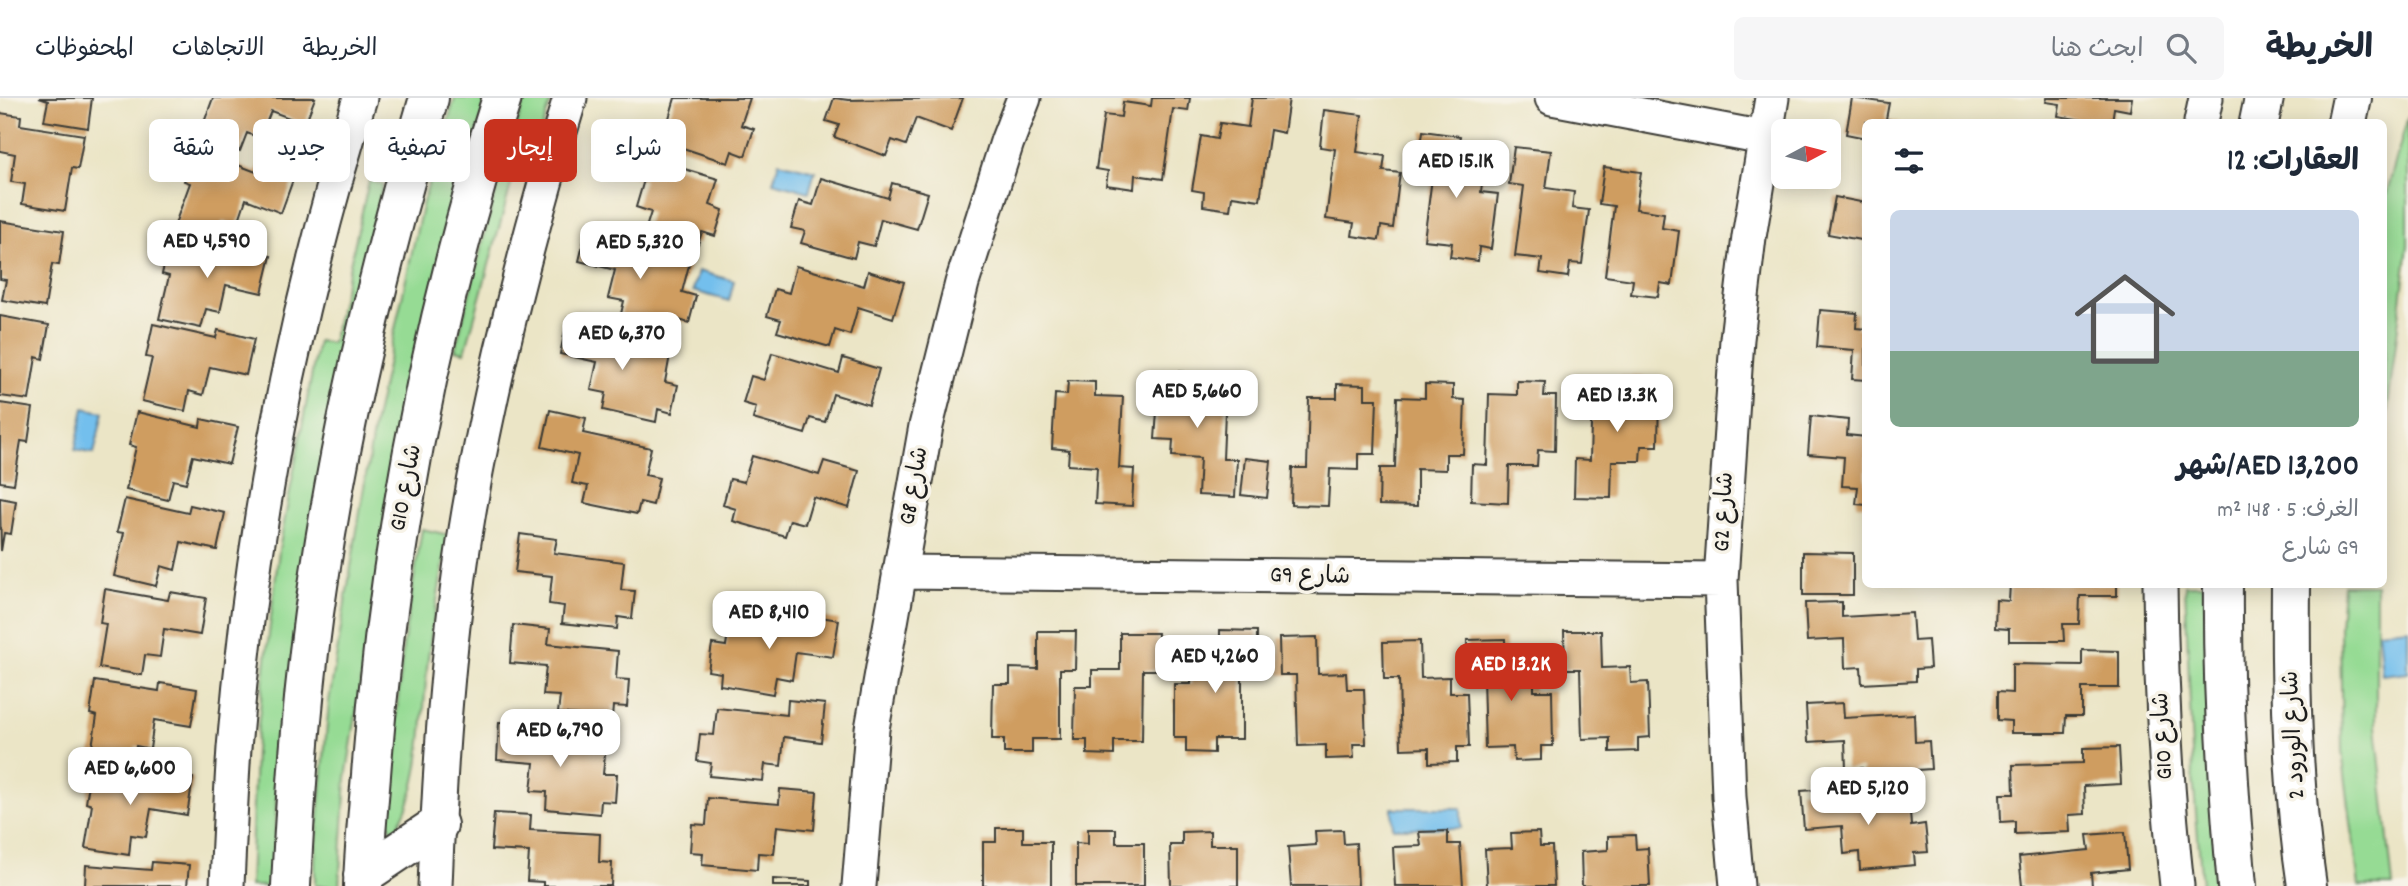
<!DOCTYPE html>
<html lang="ar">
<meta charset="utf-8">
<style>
body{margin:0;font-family:Dekko,"Playpen Sans Arabic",sans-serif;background:#f6f6f7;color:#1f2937;direction:rtl;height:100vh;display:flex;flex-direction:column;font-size:26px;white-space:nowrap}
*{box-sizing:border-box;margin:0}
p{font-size:23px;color:#747a83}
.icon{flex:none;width:38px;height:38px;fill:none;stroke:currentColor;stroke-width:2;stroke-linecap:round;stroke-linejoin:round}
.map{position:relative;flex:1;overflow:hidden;direction:ltr}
.drawer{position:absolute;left:1862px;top:21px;width:525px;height:469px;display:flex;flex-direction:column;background:#fff;border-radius:10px;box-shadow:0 4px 18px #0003;direction:rtl}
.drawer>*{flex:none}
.guide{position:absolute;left:21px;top:21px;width:665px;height:63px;direction:rtl;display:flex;gap:14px}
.needle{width:46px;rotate:83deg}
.fabs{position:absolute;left:1771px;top:21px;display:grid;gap:14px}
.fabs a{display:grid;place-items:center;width:70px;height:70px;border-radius:10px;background:#fff;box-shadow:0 4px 18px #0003;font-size:35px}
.price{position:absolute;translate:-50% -60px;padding:0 16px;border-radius:14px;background:#fff;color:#222;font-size:23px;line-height:46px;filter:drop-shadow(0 2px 4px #0008)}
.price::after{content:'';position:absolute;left:50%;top:42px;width:21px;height:16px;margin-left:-10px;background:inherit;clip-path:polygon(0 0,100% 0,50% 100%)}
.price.active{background:#c8321e;color:#fff}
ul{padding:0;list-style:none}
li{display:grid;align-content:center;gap:14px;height:371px;padding:0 28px}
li+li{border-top:2px solid #e0e1e3}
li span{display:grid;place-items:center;height:217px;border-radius:10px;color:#555}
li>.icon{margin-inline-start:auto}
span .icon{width:126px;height:126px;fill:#fffc;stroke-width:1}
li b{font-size:30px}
h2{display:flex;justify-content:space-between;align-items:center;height:84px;padding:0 28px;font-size:30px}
.tag{padding:0 24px;border-radius:10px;background:#fff;box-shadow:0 4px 18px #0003;font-size:24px;line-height:63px}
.tag.active{background:#c8321e;color:#fff}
header{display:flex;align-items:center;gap:42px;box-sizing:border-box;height:98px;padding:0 35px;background:#fff;border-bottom:2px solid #e0e1e3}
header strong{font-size:33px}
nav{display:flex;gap:38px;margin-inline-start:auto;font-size:24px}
.search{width:490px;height:63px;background:#f6f6f7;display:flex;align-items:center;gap:18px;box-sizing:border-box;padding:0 24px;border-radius:10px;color:#747a83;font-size:26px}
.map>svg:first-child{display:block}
</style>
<header>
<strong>الخريطة</strong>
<div class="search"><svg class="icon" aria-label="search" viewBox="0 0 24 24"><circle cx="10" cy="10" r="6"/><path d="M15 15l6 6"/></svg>ابحث هنا</div>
<nav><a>الخريطة</a><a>الاتجاهات</a><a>المحفوظات</a></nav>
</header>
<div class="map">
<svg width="2408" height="788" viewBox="0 0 2408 788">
<rect width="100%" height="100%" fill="#f7f3e8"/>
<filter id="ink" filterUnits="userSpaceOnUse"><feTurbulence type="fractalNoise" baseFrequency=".0143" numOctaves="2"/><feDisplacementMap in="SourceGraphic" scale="14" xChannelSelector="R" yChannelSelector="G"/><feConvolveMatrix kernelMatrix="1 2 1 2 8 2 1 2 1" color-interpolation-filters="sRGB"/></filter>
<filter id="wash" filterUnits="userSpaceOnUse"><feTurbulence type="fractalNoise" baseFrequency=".00686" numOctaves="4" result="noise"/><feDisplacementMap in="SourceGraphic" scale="28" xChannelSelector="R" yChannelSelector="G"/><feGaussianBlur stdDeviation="1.57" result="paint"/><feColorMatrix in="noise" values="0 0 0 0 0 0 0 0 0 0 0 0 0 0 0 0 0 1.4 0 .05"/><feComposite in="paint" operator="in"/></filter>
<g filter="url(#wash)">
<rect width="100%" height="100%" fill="#ebe5c6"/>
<path fill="#96db94" stroke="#597c58" stroke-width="2" d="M455 0H486L383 447 346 680 339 788H315V762L329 603 375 322 423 104Z
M525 0H552L527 75 515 72 465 254 455 252 493 104Z
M2408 18V147L2384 341V105Z
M369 83 383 86 335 291 278 655 273 788H250L255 653 279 452 318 243 332 245Z
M422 431 449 437C442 476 434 515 429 553 421 609 427 689 393 735L387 721 403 548Z
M2185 487H2204L2220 788H2202L2193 679Z
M2343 487H2376V628L2393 788H2359L2342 653 2340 529Z"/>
<path fill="#73bfed" stroke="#486e84" stroke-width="2" d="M779 64 815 73 809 94 773 84Z
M698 173 734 183 729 203 693 193Z
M84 310 103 314 94 356 75 352Z
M2408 530V574L2382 577 2378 533Z
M1392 710H1461V730H1393Z"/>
<g id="blocks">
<path fill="#cf9d60" d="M39 0H92L88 30 44 23 48 3Z
M213 0H315L305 26 271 13 260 40 247 35 240 53 199 38Z
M675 0H750L741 27 754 31 745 58 732 53 728 65 677 48 682 32 667 27Z
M834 0 848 2 963 0 951 33 916 20 906 47 892 42 886 58 834 39 839 27 826 23Z
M1152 0H1190L1188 13 1173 11 1163 81 1135 77 1134 91 1106 87 1108 73 1096 71 1104 17 1121 19 1123 4 1151 8Z
M1252 0H1289L1284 35 1270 32 1260 102 1232 98 1230 112 1203 108 1204 94 1192 92 1201 38 1217 41 1220 25 1248 29Z
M1852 0 1889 5 1886 21 1900 24H1866V40L1846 36Z
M2047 0H2132L2130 13 2114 10 2112 24H2095L2058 18 2060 6 2046 4Z
M1324 12 1362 17 1357 54 1385 58 1383 73 1400 75 1393 130 1381 128 1379 142 1352 138 1354 125 1326 121 1335 51 1320 49Z
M0 15 21 18 20 27 84 37 78 71 72 70 65 113 22 106 25 86 11 84 15 56 0 53Z
M1423 33 1460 38 1455 75 1483 78 1481 94 1498 96 1491 151 1479 149 1478 163 1450 159 1452 145 1424 142 1433 72 1418 70Z
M619 35 655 46 651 61 718 81 710 107 723 112 715 138 702 134 698 146 646 130 651 114 636 109 644 82 608 71Z
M1514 49 1551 53 1546 90 1574 94 1572 110 1589 112 1582 166 1570 165 1568 179 1540 175 1542 161 1515 158 1524 88 1509 86Z
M196 51 256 74 260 66 294 79 281 115 246 101 237 128 223 123 215 142 175 126 190 85 184 83Z
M1604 69 1641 74 1636 111 1664 115 1662 130 1679 133 1672 187 1660 185 1658 199 1631 196 1633 182 1605 178 1614 108 1599 106Z
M821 80 888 100 892 85 928 95 917 131 881 121 874 148 858 144 854 160 801 145 805 133 791 130 799 103 813 107Z
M1835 99 1866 105V143L1828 136Z
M0 123 64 133 59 167 52 166 45 209 2 202 6 182 0 181Z
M588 127 624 135 620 150 689 167 682 194 696 198 689 225 676 221 673 233 620 220 624 203 608 200 615 172 579 163Z
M170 143 233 158 235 150 271 158 262 195 226 187 220 214 206 211 201 230 159 221 169 178 162 176Z
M796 168 864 188 868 173 904 184 893 220 858 209 850 237 835 232 830 249 777 234 781 222 767 218 775 191 789 195Z
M1820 212 1857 215 1856 230 1866 231V282L1852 281 1854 252 1817 249Z
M0 218 49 227 43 261 36 259 29 302 0 298Z
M568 219 605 227 602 242 670 257 665 284 678 287 672 315 658 311 656 324 603 312 606 295 591 292 597 264 560 256Z
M153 226 216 240 218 232 254 241 246 277 210 269 203 297 189 293 185 313 142 303 152 260 146 259Z
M772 255 839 275 843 260 879 271 869 307 833 296 825 324 810 320 805 336 753 321 756 309 743 305 751 278 764 282Z
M1171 273 1199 275 1198 289 1226 290 1223 361H1237L1235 399 1198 397 1200 360 1172 358 1173 342 1155 341 1159 286 1171 287Z
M1620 278 1648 279 1647 293 1659 294 1658 348H1641L1640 363H1612L1611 400 1574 399 1575 361 1590 362 1592 291 1619 292Z
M1068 283 1095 284V298L1123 299 1119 370 1134 371 1132 408 1095 406 1097 369 1068 367 1069 352 1052 350 1055 296 1067 297Z
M1517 283 1545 284 1544 298H1556L1555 353 1538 352 1537 368H1509L1508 405 1471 403 1472 366 1487 367 1489 296 1517 297Z
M1337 286 1365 287V301H1377L1375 356H1358V372L1330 371 1328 408 1291 407 1292 370H1307L1309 300H1337Z
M1425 286 1453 287V301L1465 302 1463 356H1446V372L1417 371V408L1379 407 1380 370H1395L1397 299 1425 300Z
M0 305 33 310 28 344 21 343 14 386 0 384Z
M550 312 586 320 583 335 651 350 645 377 659 380 653 407 640 404 637 416 584 405 588 388 572 385 578 357 542 349Z
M137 314 200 329 201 321 238 329 229 366 193 358 186 385 173 382 168 402 126 392 136 349 129 347Z
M1811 318 1848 322 1847 337 1866 339V407L1856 406 1858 389 1842 388 1844 359 1808 356Z
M752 358 819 377 824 363 859 373 849 410 813 399 805 426 790 422 785 438 733 423 736 411 723 407 730 381 744 384Z
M1245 360 1271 363 1267 400 1241 397Z
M0 400 16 403 11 436 4 435 1 453Z
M125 401 188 415 190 407 225 415 217 452 181 444 175 472 161 468 156 488 114 478 124 435 117 434Z
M520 436 557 441 554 455 624 464 621 492 635 493 632 521 618 519 617 531 562 525 564 508 549 506 552 478 515 474Z
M1803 454 1853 455V497H1803Z
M2010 486H2117V498H2080L2079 526H2063L2064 543H2009V531L1995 530 1996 502 2009 503Z
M105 491 168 502 170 494 206 500 200 537 164 531 160 559 145 557 142 577 99 570 106 526 100 525Z
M1842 504V519L1912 515 1914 543 1928 542 1930 570 1916 571V583L1862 586 1861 569 1845 570 1844 541 1807 543 1805 505Z
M802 516 839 522 833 559 796 554 792 582 776 579 773 596 720 587 721 575 708 573 712 546 726 548 730 520 800 531Z
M513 527 550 531 548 546 618 553 616 581 629 582 627 609 613 608 612 620 558 615 560 598 543 597 546 568 510 565Z
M1220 532 1257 533V570H1242V641H1214V655L1186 654V640H1174V586H1191L1192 570H1220Z
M1038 533H1076L1075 571H1060V641H1032V655H1004V641H992L993 586H1010V570L1038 571Z
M1564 533H1601L1602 570 1630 569 1631 585 1648 584 1650 639 1638 640V653L1610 654V640L1582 641 1580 571H1565Z
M1120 535H1158L1157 572H1143L1142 643H1114V657L1087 656V642H1074L1075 588H1092V572H1120Z
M1317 539 1318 576 1346 575 1347 591H1364L1366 646H1353L1354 660 1326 661V647L1298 648 1296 577H1280L1279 540Z
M1505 541 1506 578 1534 577V593H1552L1553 648H1541V662L1514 663 1513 649 1485 650 1483 579H1468L1467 542Z
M1420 543 1421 580 1450 579V595H1467L1469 649H1457V664L1429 665V650L1401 651 1399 581H1384L1383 544Z
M2082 552 2119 553V590H2082V618H2066L2065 635H2011V623L1997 622V594L2012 595V566L2082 567Z
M95 583 159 593 160 585 197 591 191 628 154 622 150 651 136 648 132 668 90 661 97 618 90 616Z
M788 602 825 606 821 644 784 639 781 668 765 666 763 683 709 678 711 665 697 663 700 636 714 637 717 610 787 617Z
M1843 605 1844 620 1914 616 1915 644 1929 643 1931 671 1917 672V684L1863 687 1862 670 1846 671 1845 642 1808 644 1806 607Z
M499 624 537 627 536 642 606 647 603 676H617L615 704 601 703 600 716 546 711 547 694 531 693 534 665 497 662Z
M2119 649 2121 686 2084 688 2085 716 2069 717 2070 734 2015 736V723L2001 724 2000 696H2014L2013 667 2083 665V650Z
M91 672 155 682 156 674 193 680 187 717 151 711 146 739 131 737 129 757 85 750 92 707 86 705Z
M1839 690V705L1909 699 1911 728 1925 726 1928 754 1914 755 1915 767 1860 772 1859 754 1844 756 1842 728 1804 731 1801 693Z
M780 691 817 694 814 732 777 728 774 756 758 755 757 772 702 767 703 755 690 754 692 726 706 727 708 700 779 706Z
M494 715 531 717 530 732 600 736 599 764 612 765 611 788H543V784L527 783 529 754 491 752Z
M996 730H1023V744H1051V788H983V744H996Z
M1088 731H1116V745H1144V788H1076V745L1088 746Z
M1343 732 1344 746 1356 745 1358 788H1291L1288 749 1316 747 1315 733Z
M1210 733V747H1238V788H1171L1170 747H1182V734Z
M1448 733V746H1460L1463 788H1395L1393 749 1421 748 1419 734Z
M1539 734 1540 748H1552L1554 788H1487L1485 751 1512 750 1511 735Z
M2125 734 2128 771 2091 775 2092 788H2022L2019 759 2089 752 2087 737Z
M1635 737 1636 751 1648 750 1650 788H1582L1581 754 1608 752V738Z
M152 764 189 767 187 788H85L86 767 151 772Z
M773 781 810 783V788H773Z"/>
</g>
</g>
<g filter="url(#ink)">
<use href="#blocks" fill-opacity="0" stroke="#3b3a36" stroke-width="2"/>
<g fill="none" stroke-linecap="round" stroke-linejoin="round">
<defs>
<path id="minor" d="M1552 0 1764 40
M2201 24 2206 0
M899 474 1721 482
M2160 486C2161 588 2166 687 2177 788
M227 788C229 742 231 696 234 650 252 430 294 211 360 0
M435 788C440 663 448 536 469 413 493 272 529 136 570 0
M859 788 872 631 926 328 962 185 1007 44 1024 0
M1737 788 1729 699 1721 482 1737 241 1749 139 1772 0"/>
<path id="tertiary" d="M2259 24 2264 0
M2347 24 2352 0
M2223 486C2222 587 2228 688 2237 788
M2291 486C2290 587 2292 688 2307 788
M363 777 438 727
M291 788C296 686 303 583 319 481 343 318 382 158 429 0
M363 788C364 751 368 714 371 677 388 447 432 219 502 0"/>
</defs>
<use href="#minor" stroke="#3b3a36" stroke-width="37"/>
<use href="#tertiary" stroke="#3b3a36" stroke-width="42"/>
<use href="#minor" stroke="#fff" stroke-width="33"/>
<use href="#tertiary" stroke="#fff" stroke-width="38"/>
</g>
</g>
<g text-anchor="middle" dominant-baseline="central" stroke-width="7" stroke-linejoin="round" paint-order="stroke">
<g font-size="24" fill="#1c1c1c" stroke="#f7f3e8">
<text transform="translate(915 388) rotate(-80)">G8 شارع</text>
<text transform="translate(407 390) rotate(-79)">G10 شارع</text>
<text transform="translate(1725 414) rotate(-87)">G2 شارع</text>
<text transform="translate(1310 479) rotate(1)">G9 شارع</text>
<text transform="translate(2295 637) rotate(-93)">شارع الورود 2</text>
<text transform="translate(2164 638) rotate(-93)">G10 شارع</text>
</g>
</g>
</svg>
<div class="fabs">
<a><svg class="needle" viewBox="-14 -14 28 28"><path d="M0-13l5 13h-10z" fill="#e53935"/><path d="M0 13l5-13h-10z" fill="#747a83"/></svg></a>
</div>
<b class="price" style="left:1456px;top:102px">AED 15.1K</b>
<b class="price" style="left:207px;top:182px">AED 4,590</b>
<b class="price" style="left:640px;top:183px">AED 5,320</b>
<b class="price" style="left:622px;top:274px">AED 6,370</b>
<b class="price" style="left:1197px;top:332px">AED 5,660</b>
<b class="price" style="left:1617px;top:336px">AED 13.3K</b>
<b class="price" style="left:769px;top:553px">AED 8,410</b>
<b class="price" style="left:1215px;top:597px">AED 4,260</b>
<b class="price active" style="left:1511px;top:605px">AED 13.2K</b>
<b class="price" style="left:560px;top:671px">AED 6,790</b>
<b class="price" style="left:130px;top:709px">AED 6,600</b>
<b class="price" style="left:1868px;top:729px">AED 5,120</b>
<div class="guide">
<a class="tag">شراء</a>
<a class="tag active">إيجار</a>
<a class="tag">تصفية</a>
<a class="tag">جديد</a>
<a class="tag">شقة</a>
</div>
<section class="drawer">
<h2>العقارات: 12<svg class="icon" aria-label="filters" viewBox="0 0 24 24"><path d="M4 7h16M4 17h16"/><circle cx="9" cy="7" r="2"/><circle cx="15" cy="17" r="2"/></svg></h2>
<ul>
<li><span style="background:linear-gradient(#c9d6e8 65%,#7fa58c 0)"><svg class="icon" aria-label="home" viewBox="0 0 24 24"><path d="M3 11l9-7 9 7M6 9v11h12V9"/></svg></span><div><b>AED 13,200/شهر</b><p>الغرف: 5 · 148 m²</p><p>G9 شارع</p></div></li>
</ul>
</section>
</div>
